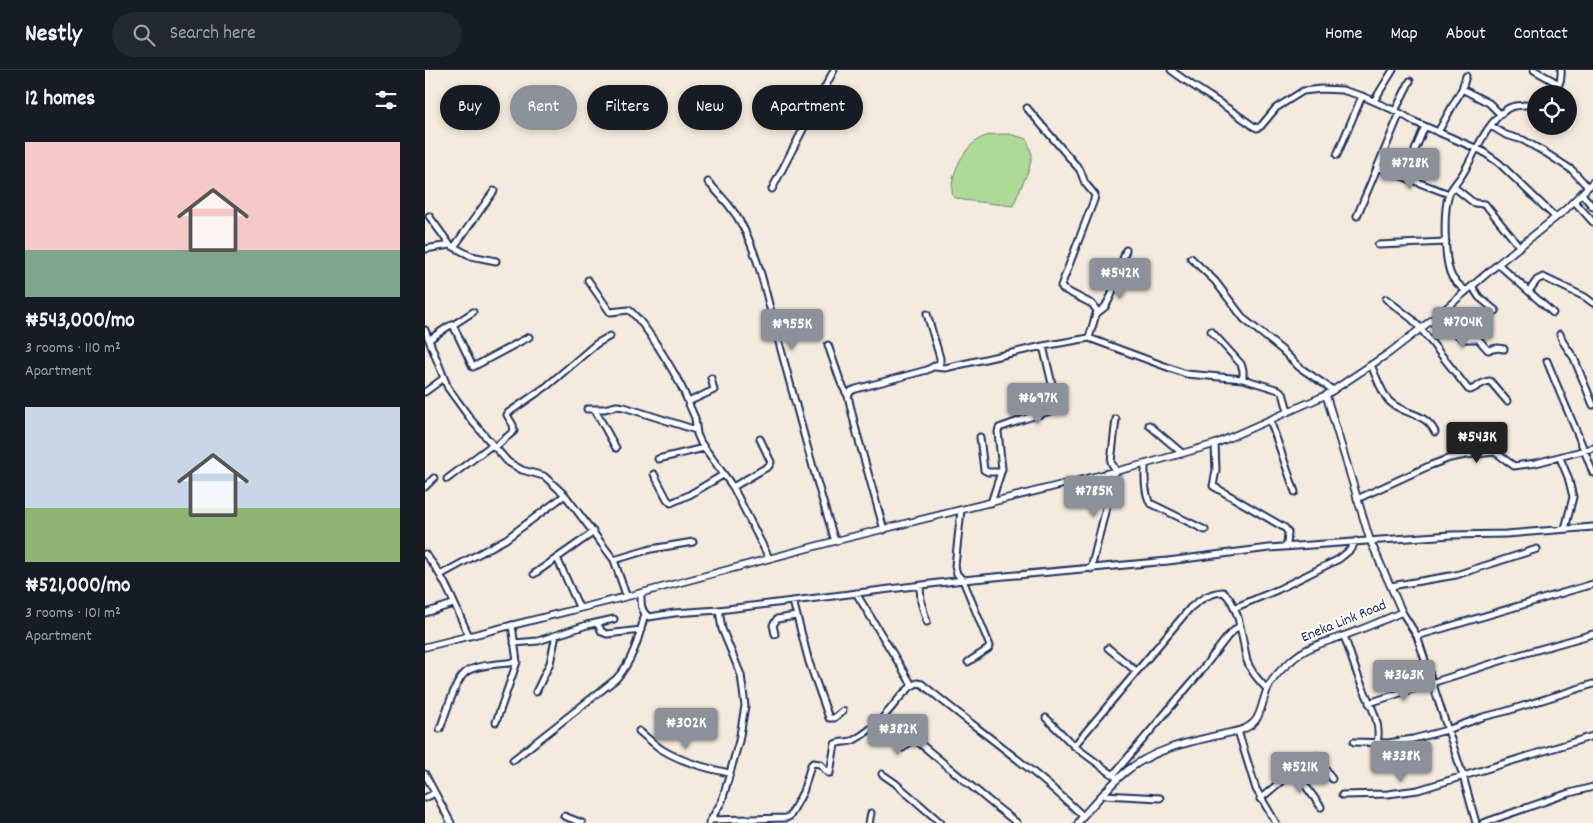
<!DOCTYPE html>
<meta charset="utf-8">
<style>
body{margin:0;font-family:Dekko,sans-serif;background:#242831;color:#f1f3f6;height:100vh;display:flex;flex-direction:column;font-size:19px;white-space:nowrap}
*{box-sizing:border-box;margin:0}
p{font-size:16px;color:#9ea1a6}
.icon{flex:none;width:28px;height:28px;fill:none;stroke:currentColor;stroke-width:2;stroke-linecap:round;stroke-linejoin:round}
.map{position:relative;flex:1;overflow:hidden}
.side{display:flex;flex-direction:column;background:#171b24;width:425px}
.side>*{flex:none}
.top-card{position:absolute;left:15px;top:15px;width:475px;height:45px;display:flex;gap:10px}
.tools{position:absolute;left:1102px;top:15px;display:grid;gap:10px}
.tools a{display:grid;place-items:center;width:50px;height:50px;border-radius:50%;background:#171b24;box-shadow:0 2px 8px #0003;font-size:25px}
.price{position:absolute;translate:-50% -42px;padding:0 11px;border-radius:5px;background:#8c9099;color:#fff;font-size:16px;line-height:32px;filter:drop-shadow(0 1px 2px #0008)}
.price::after{content:'';position:absolute;left:50%;top:30px;width:15px;height:11px;margin-left:-8px;background:inherit;clip-path:polygon(0 0,100% 0,50% 100%)}
.price.active{background:#222;color:#fff}
ul{padding:0;list-style:none}
li{display:grid;align-content:center;gap:10px;height:265px;padding:0 25px}
li span{display:grid;place-items:center;height:155px;border-radius:0px;color:#555}
li>.icon{margin-inline-start:auto}
span .icon{width:90px;height:90px;fill:#fffc;stroke-width:1}
li b{font-size:21px}
h2{display:flex;justify-content:space-between;align-items:center;height:60px;padding:0 25px;font-size:21px}
.chip{padding:0 18px;border-radius:22px;background:#171b24;box-shadow:0 2px 8px #0003;font-size:18px;line-height:45px}
.chip.active{background:#8c9099;color:#fff}
header{display:flex;align-items:center;gap:30px;box-sizing:border-box;height:70px;padding:0 25px;background:#171b24;border-bottom:1px solid #363941}
header strong{font-size:24px}
nav{display:flex;gap:28px;margin-inline-start:auto;font-size:18px}
.search{width:350px;height:45px;background:#242831;display:flex;align-items:center;gap:12px;box-sizing:border-box;padding:0 18px;border-radius:28px;color:#9ea1a6;font-size:19px}
main{display:flex;flex:1;min-height:0}
.map>svg:first-child{display:block}
</style>
<header>
<strong>Nestly</strong>
<div class="search"><svg class="icon" aria-label="search" viewBox="0 0 24 24"><circle cx="10" cy="10" r="6"/><path d="M15 15l6 6"/></svg>Search here</div>
<nav><a>Home</a><a>Map</a><a>About</a><a>Contact</a></nav>
</header>
<main>
<section class="side">
<h2>12 homes<svg class="icon" aria-label="filters" viewBox="0 0 24 24"><path d="M4 7h16M4 17h16"/><circle cx="9" cy="7" r="2"/><circle cx="15" cy="17" r="2"/></svg></h2>
<ul>
<li><span style="background:linear-gradient(#f6c9c9 70%,#7fa58c 0)"><svg class="icon" aria-label="home" viewBox="0 0 24 24"><path d="M3 11l9-7 9 7M6 9v11h12V9"/></svg></span><div><b>₦543,000/mo</b><p>3 rooms · 110 m²</p><p>Apartment</p></div></li>
<li><span style="background:linear-gradient(#c9d6e8 65%,#8fb573 0)"><svg class="icon" aria-label="home" viewBox="0 0 24 24"><path d="M3 11l9-7 9 7M6 9v11h12V9"/></svg></span><div><b>₦521,000/mo</b><p>3 rooms · 101 m²</p><p>Apartment</p></div></li>
</ul>
</section>
<div class="map">
<svg width="1168" height="753" viewBox="0 0 1168 753">
<rect width="100%" height="100%" fill="#f4eadd"/>
<filter id="ink" filterUnits="userSpaceOnUse"><feTurbulence type="fractalNoise" baseFrequency=".02" numOctaves="2"/><feDisplacementMap in="SourceGraphic" scale="10" xChannelSelector="R" yChannelSelector="G"/><feConvolveMatrix kernelMatrix="1 2 1 2 8 2 1 2 1" color-interpolation-filters="sRGB"/></filter>
<g filter="url(#ink)">
<path fill="#afd996" stroke="#65847a" d="M584 64 602 69 607 85 604 99 588 136 538 130 528 127C523 108 538 77 556 68 564 64 574 64 584 64Z"/>
<g fill="none" stroke-linecap="round" stroke-linejoin="round">
<defs>
<path id="minor" d="M746 0C772 20 802 36 828 56L832 58 836 56 851 38 878 21 896 19 917 20 937 26 975 43 990 52 1057 81 1074 93 1130 147
M1109 0 1134 14
M1037 19 1064 33 1075 44
M1126 24C1134 18 1137 10 1136 0
M949 31 968 0
M602 38 655 100 660 113 670 125 669 130 636 216 638 219 667 234 673 242
M970 41 985 11
M1066 56 1081 65 1098 70 1121 83 1147 100 1163 117
M1013 62 1037 19 1041 6
M990 80 1000 56
M912 85 937 26
M952 97 1024 124
M283 112C296 126 309 139 318 157 335 190 342 229 352 265 371 334 388 403 410 471
M1029 117 1049 133 1060 134 1094 176
M347 119 409 0
M1157 124 1168 137
M1149 131 1168 152
M4 146 25 175
M932 146 975 43
M953 175 1021 172
M29 177 69 121
M0 179 25 175 46 186 71 191
M766 188 790 211 819 249 857 280 874 297 908 320
M1073 194 1128 243
M163 210 185 242 204 240C221 253 256 312 263 332
M1047 216 1054 227 1071 241
M1041 221C1036 217 1031 213 1027 207 1019 193 1018 140 1024 124 1027 117 1033 111 1037 105 1050 84 1061 53 1082 39 1090 33 1102 37 1111 33
M1104 221 1112 210 1118 207 1160 227 1168 233
M961 229 987 249 996 259 1043 319 1045 320C1052 318 1058 311 1065 311L1082 331
M1012 246 1022 257 1039 269H1053L1063 280 1073 278 1079 279
M28 255 48 242
M0 260 23 318 47 351 83 392 97 400 119 406 140 425 189 490 201 525
M786 261 816 294 818 300V309
M1135 264 1138 272 1149 288 1168 335
M664 268 671 244 680 237 686 226 701 180
M5 269 24 256 28 255 48 297 104 267
M403 275 416 313 423 326
M1122 291C1137 329 1154 365 1168 403
M946 295C951 306 956 322 964 331 979 346 1000 341 1010 362
M510 297 520 298 618 276 664 268 761 304 818 309 854 320 858 323 863 341
M286 308 289 320 263 332 270 348 272 364 276 373 308 417 344 488
M0 322 19 308
M162 339H179L192 336 199 337 271 360
M170 340 191 378
M691 349 686 392 691 401
M845 350 870 422
M724 355 757 383
M555 367 559 400 563 402H576
M790 374 791 400 788 416 860 458 863 462 862 476
M69 378 89 361 88 355 82 345 83 343 122 316 171 274 185 266
M1135 388 1143 407 1148 427 1140 459
M233 389 279 378
M720 394C720 407 719 421 725 433L780 460
M229 404 242 429 246 433 264 425 298 405
M22 409 67 375
M0 417 9 408
M308 417 344 396 346 392 335 369
M932 429 1006 395 1025 388 1041 385 1070 382 1089 396 1111 393 1168 378
M566 433 577 399 573 362 574 358 599 349 632 339V335L618 276
M536 440 530 496 532 504 538 510 565 576 563 579 543 592
M459 460 431 360 423 326 426 321 431 319 502 300 515 293V288L502 244
M0 484C20 506 31 539 44 566
M132 488 154 537
M189 490 226 479 268 472
M666 499 690 401
M109 504 169 462
M15 505 81 469 140 425
M495 516 496 532 502 552
M966 516 1031 505 1112 479
M216 523C216 532 215 541 224 547L249 543 294 540 538 510 743 491 844 478 1026 465 1081 464 1168 457
M431 523 487 615
M368 531 384 592 404 648H409L418 641
M809 538 852 520 914 489 925 480 931 471
M977 542 992 566 1038 706 1051 753
M0 543 28 534
M172 553 177 562 182 564 216 560
M350 564 348 555 352 549 371 546
M919 566C924 579 928 593 933 606 940 626 958 651 952 672
M992 566 1168 514
M89 573 113 571 162 555 189 549
M683 578 711 601
M111 622 125 593 131 565
M944 633 1094 585 1168 564
M621 648 649 676 691 707
M71 652 92 592 87 555
M15 659C20 646 30 611 40 603 49 594 79 594 92 592
M214 661C221 667 229 674 236 679 257 692 281 698 304 703
M813 661 831 719 851 753
M460 669 478 678 487 670 492 671 569 735 592 753
M929 672 963 673 988 669 1022 660 1058 647 1082 641 1168 614
M649 676 765 538C776 529 784 523 798 522 815 534 817 571 822 591 826 602 834 611 842 619
M88 690 191 609C208 591 214 567 220 544
M869 700 896 737
M0 704 26 753
M457 704 470 713 516 753
M688 705 772 606 803 566 814 556
M679 725 735 728
M917 725 963 724 993 720 1168 666
M0 728 10 723
M835 729 886 686H893L907 709
M139 746 157 753
M286 750 361 748 365 746 378 722 386 695 388 693 395 694 403 703H405L410 674C416 671 423 673 429 670 438 665 447 658 454 651 467 640 476 621 492 613L497 614C550 658 608 698 658 746
M284 753 297 731 314 671 320 636 316 605 297 559 294 540
M444 753 446 743
M1058 753 1141 724 1168 717"/>
<path id="tertiary" d="M0 577 216 523 410 471 720 394 790 374 901 325 964 283 1012 246 1073 194 1140 140 1168 112
M653 753 658 746C671 732 684 716 698 704 730 676 774 670 813 661 837 654 834 640 842 620 847 608 856 599 866 591 881 576 902 572 921 565 940 558 959 550 977 542L945 470 901 325"/>
</defs>
<use href="#minor" stroke="#1b2f5e" stroke-width="9"/>
<use href="#tertiary" stroke="#1b2f5e" stroke-width="9"/>
<use href="#minor" stroke="#fff" stroke-width="5"/>
<use href="#tertiary" stroke="#fff" stroke-width="5.5"/>
</g>
</g>
<g text-anchor="middle" dominant-baseline="central" stroke-width="4" stroke-linejoin="round" paint-order="stroke">
<g font-size="15" fill="#1b2f5e" stroke="#fff">
<text transform="translate(919 552) rotate(-22)">Eneka Link Road</text>
</g>
</g>
</svg>
<div class="tools">
<a><svg class="icon" aria-label="locate" viewBox="0 0 24 24"><circle cx="12" cy="12" r="6"/><path d="M12 2v4M12 18v4M2 12h4M18 12h4"/></svg></a>
</div>
<b class="price" style="left:985px;top:120px">₦728K</b>
<b class="price" style="left:695px;top:230px">₦542K</b>
<b class="price" style="left:1038px;top:279px">₦704K</b>
<b class="price" style="left:367px;top:281px">₦955K</b>
<b class="price" style="left:613px;top:355px">₦697K</b>
<b class="price active" style="left:1052px;top:394px">₦543K</b>
<b class="price" style="left:669px;top:448px">₦785K</b>
<b class="price" style="left:979px;top:632px">₦363K</b>
<b class="price" style="left:261px;top:680px">₦302K</b>
<b class="price" style="left:473px;top:686px">₦382K</b>
<b class="price" style="left:976px;top:713px">₦338K</b>
<b class="price" style="left:875px;top:724px">₦521K</b>
<div class="top-card">
<a class="chip">Buy</a>
<a class="chip active">Rent</a>
<a class="chip">Filters</a>
<a class="chip">New</a>
<a class="chip">Apartment</a>
</div>
</div>
</main>
